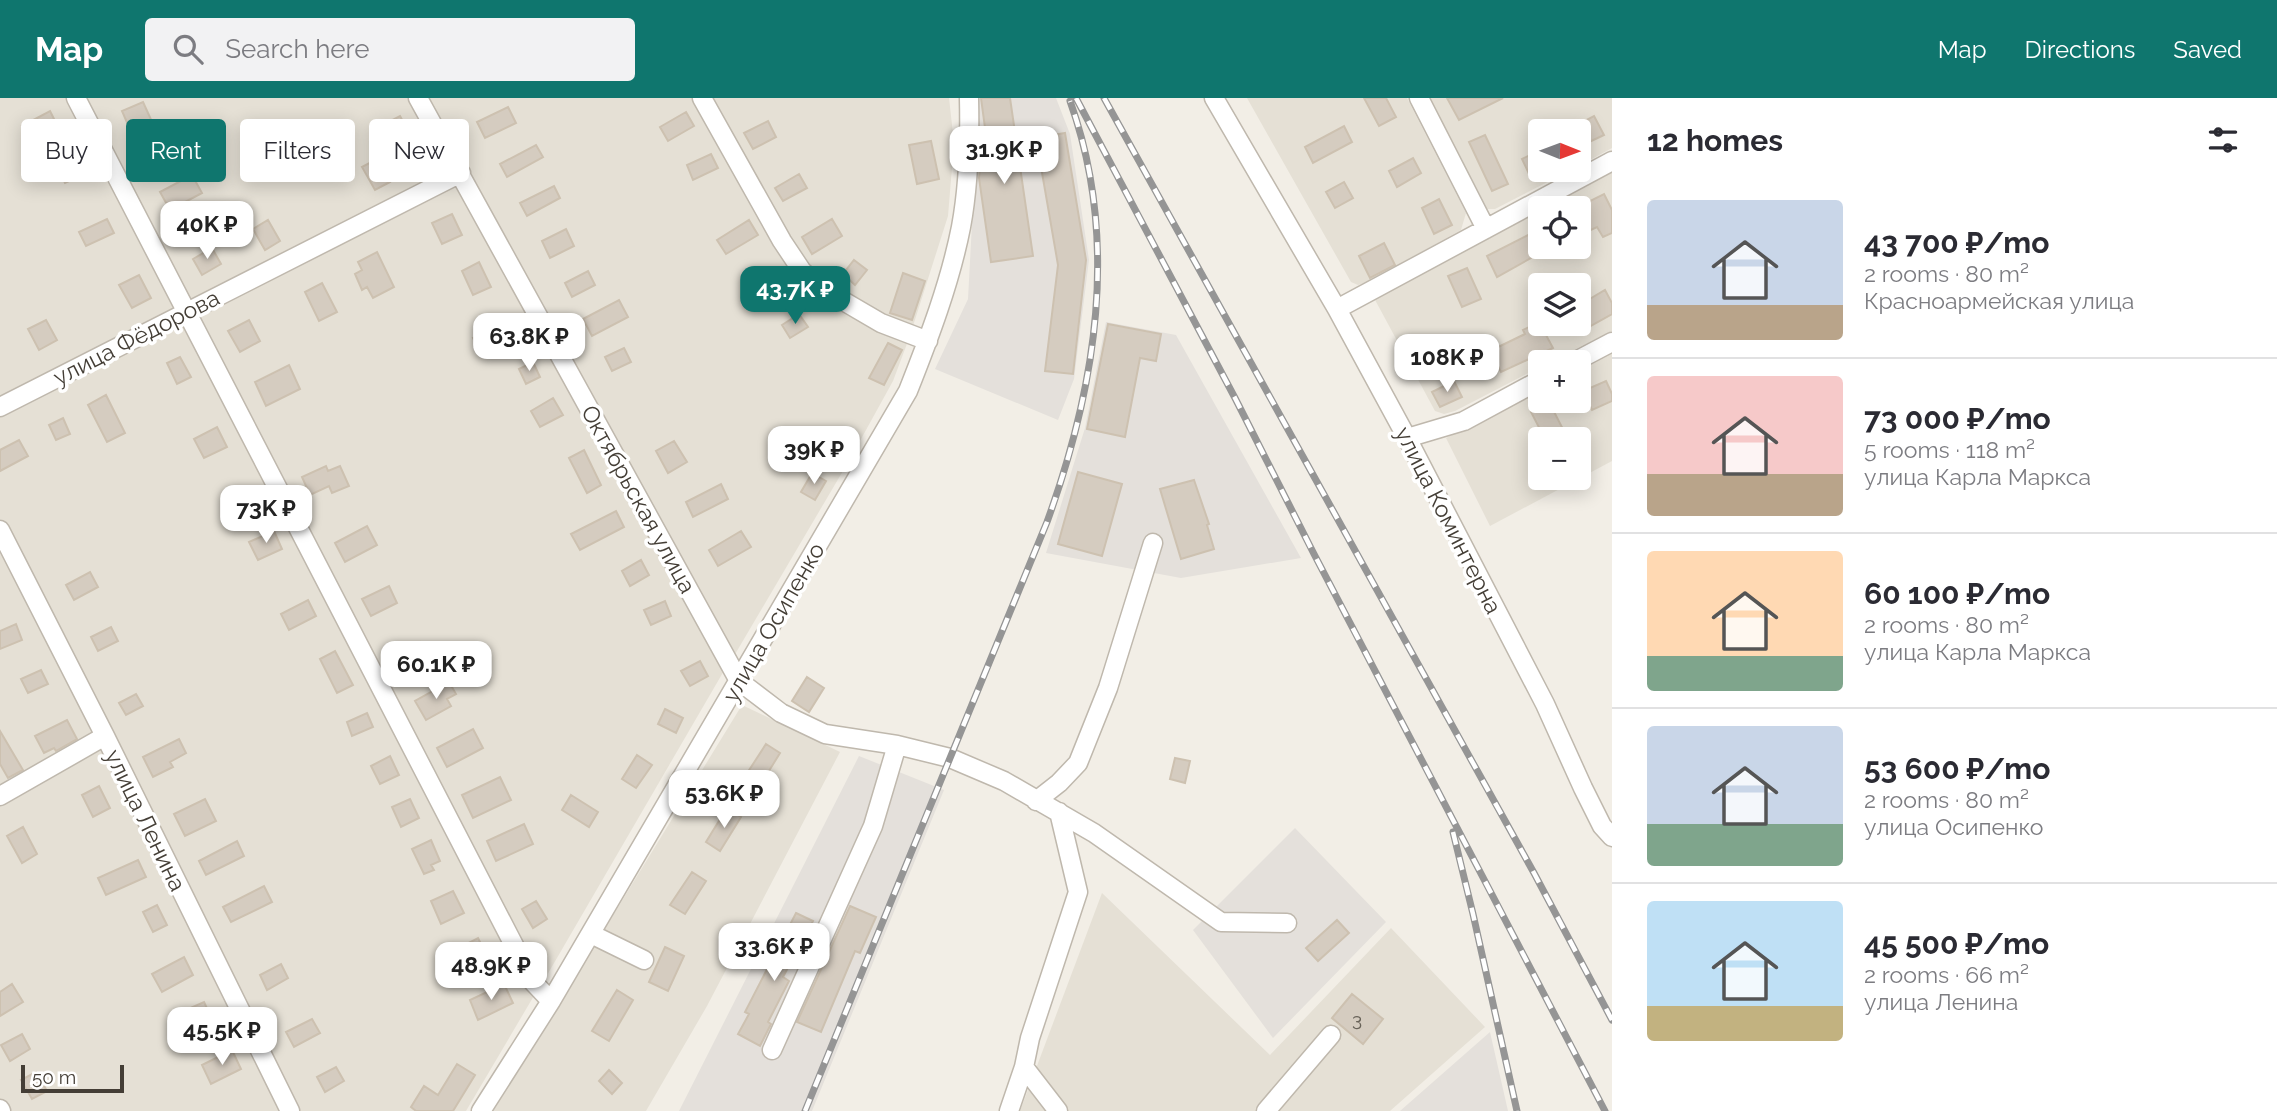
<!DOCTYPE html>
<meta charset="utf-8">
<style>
body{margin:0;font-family:Raleway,sans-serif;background:#f2f2f3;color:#2b2b33;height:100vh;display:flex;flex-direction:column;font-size:26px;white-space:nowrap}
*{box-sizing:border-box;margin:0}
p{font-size:23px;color:#7c7c81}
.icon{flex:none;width:38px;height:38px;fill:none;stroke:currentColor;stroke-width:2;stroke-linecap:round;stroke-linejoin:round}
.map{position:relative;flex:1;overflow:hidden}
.sheet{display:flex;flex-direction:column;background:#fff;width:665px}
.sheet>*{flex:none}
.guide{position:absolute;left:21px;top:21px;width:665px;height:63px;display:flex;gap:14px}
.needle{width:46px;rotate:91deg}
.buttons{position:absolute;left:1528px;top:21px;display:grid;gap:14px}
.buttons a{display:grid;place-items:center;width:63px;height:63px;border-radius:7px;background:#fff;box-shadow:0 4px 18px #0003;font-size:35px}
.scale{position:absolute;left:21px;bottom:18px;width:103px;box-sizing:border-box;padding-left:7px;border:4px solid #443e36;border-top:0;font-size:19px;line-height:24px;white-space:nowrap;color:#443e36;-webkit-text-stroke:5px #fff;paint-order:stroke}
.price{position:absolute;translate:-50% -60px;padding:0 16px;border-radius:14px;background:#fff;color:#222;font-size:23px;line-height:46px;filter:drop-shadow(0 2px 4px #0008)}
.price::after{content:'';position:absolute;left:50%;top:42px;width:21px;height:16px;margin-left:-10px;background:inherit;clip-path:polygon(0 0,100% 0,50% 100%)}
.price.on{background:#0f766e;color:#fff}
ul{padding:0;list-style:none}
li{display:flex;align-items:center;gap:21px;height:175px;padding:0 35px}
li+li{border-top:2px solid #e1e1e2}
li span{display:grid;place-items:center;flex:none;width:196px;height:140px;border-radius:7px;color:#555}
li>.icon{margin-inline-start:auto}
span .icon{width:84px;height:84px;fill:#fffc;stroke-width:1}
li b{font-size:30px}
h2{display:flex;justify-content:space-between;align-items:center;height:84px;padding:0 35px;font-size:30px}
.chip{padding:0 24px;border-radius:7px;background:#fff;box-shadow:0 4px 18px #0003;font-size:24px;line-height:63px}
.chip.on{background:#0f766e;color:#fff}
header{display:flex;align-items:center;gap:42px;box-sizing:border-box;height:98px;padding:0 35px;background:#0f766e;color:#fff}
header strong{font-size:33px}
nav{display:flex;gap:38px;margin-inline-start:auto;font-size:24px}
.search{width:490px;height:63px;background:#f2f2f3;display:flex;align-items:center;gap:18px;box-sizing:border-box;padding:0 24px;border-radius:7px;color:#7c7c81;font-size:26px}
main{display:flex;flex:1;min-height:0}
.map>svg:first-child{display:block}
</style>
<header>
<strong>Map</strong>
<div class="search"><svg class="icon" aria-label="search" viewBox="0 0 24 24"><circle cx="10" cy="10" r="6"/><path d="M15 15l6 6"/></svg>Search here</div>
<nav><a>Map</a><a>Directions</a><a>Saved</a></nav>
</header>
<main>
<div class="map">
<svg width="1612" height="1013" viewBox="0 0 1612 1013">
<rect width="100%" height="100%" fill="#f2eee6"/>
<path fill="#e5e0d5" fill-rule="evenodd" d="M0 0H68L176 212 0 303Z
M83 0H410L443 60 444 70 441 76 190 205Z
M425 0H693L780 156 816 199 848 218 908 243 893 283 850 361 734 558Z
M711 0H949L954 45 948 118 913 228 876 213 833 189 810 171 792 146Z
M1247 0H1407L1466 115 1461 132 1367 184 1358 187 1351 184Z
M1428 0H1612V50L1579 68 1578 33H1540V72H1571L1495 111H1487L1482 107Z
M1612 71V233L1550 264H1540V269L1455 313 1444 316 1435 313 1374 200ZM1540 110H1578V149H1540ZM1540 187H1578V226H1540Z
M450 85 457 87 725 571 543 884 540 885 194 217Z
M180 226 185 227 189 232 525 888 535 896 466 1013H299L0 421V316Z
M1612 253V363L1490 428 1446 340 1540 290V303H1578L1579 270ZM1540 341H1578V380H1540Z
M0 444 95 636 0 693Z
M742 607 840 654 707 908 646 1013H493Z
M98 651 104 654 283 1013H6L0 1002V703Z
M1102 795 1270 957 1391 830 1485 929 1390 1013H1020Z"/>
<path fill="#e4e0db" d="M974 0H1056L1070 36 1089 162 1074 281 1058 322 935 271 968 201 975 69 981 57Z
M1106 224 1176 237 1301 460 1181 480 1046 455 1085 330Z
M859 658 944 692 812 1013H679Z
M1295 730 1386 824 1273 940 1193 832Z
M1490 934 1508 1013H1400Z"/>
<path fill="#d5ccc0" stroke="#cdc1b0" stroke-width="2" d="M981 0H1010L1033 158 991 164 979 80 980 69 990 67Z
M1364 0H1386L1396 19 1379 28Z
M1447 0H1503L1459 22Z
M143 4 153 26 132 36 122 13Z
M508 9 516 25 485 40 477 24Z
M50 13 61 35 34 49 22 28Z
M686 14 694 28 668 43 660 29Z
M400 18 407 31 379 45 373 32Z
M1594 18 1604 37 1587 45V58L1578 40V33H1575L1573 29Z
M768 23 776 39 753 51 744 35Z
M1344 28 1352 44 1313 65 1305 49Z
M1065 35 1086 162 1073 276 1045 273 1058 167 1036 40Z
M1485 37 1508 86 1492 93 1469 44Z
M175 40 181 53 148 69 142 56Z
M931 43 939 81 917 86 909 47Z
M536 47 543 59 507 79 500 66Z
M1540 52V75L1531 80 1522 61Z
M711 56 718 70 693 82 687 67Z
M1413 60 1421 75 1397 89 1389 73Z
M377 61 390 84 375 92 362 69Z
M78 64 84 76 65 85 59 72Z
M799 76 807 90 783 103 775 90Z
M192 77 202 95 170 112 160 94Z
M1344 84 1353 100 1335 110 1326 94Z
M554 88 560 100 527 118 520 105Z
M1604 96 1612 112V135L1603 139 1597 129 1578 138V109Z
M1439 101 1452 127 1434 136 1422 110Z
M452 116 462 137 442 146 432 125Z
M107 121 114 135 86 148 79 134Z
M832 121 842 138 812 156 802 139Z
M268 122 280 143 265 152 253 131Z
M749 122 758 137 726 156 717 142Z
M566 131 574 148 550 160 542 143Z
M1540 131V155L1497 179 1487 158Z
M1384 145 1395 167 1370 180 1359 158Z
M212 150 221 166 202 177 193 161Z
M377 154 394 189 373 200 367 189 362 192 355 176 362 172 358 164Z
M854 162 867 172 855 187 843 176Z
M479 164 491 189 473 197 462 173Z
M1467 170 1481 201 1462 209 1448 178Z
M588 173 595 187 572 199 565 185Z
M778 174 786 188 767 198 759 185Z
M903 175 925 183 912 222 890 215Z
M139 177 151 200 132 210 119 187Z
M322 185 337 214 319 223 305 194Z
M1605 192 1612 205V216L1578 235V208Z
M619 202 628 219 592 238 583 221Z
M799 216 808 229 790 240 782 227Z
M46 222 57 242 39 252 28 231Z
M249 222 260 243 240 254 228 233Z
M508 223 517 240 482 257 473 240Z
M1539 224 1553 250 1501 274 1490 253 1525 236 1523 232Z
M1108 226 1161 236 1156 263 1140 260 1125 339 1087 331Z
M1432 240 1445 261 1418 276 1405 255Z
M888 245 902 252 884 287 869 280Z
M624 250 631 264 612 273 605 259Z
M180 259 191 279 177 286 167 265Z
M533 264 540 279 526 286 519 271Z
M289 267 300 291 266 308 255 284Z
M1454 283 1462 299 1440 309 1432 294Z
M1606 283 1612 296V303L1592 312 1583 293Z
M106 297 125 335 107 344 88 307Z
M553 300 563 317 540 329 531 313Z
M1549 304 1568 341H1545L1531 314Z
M63 320 70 336 56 342 49 327Z
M217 329 227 349 204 360 194 341Z
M19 342 28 358 0 373V352Z
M674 343 687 364 668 375 656 353Z
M584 352 601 387 587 395 569 360Z
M326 368 328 373 340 368 349 388 332 395 329 388 310 397 302 379Z
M1078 374 1122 386 1102 458 1058 446Z
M812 375 826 383 815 402 801 394Z
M1194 382 1209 426 1207 427 1214 451 1181 461 1160 391Z
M721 386 728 401 693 419 686 404Z
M254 394 260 406 241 415 236 403Z
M616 413 624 429 580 452 571 436Z
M367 428 377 447 345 464 335 445Z
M274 433 282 451 258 462 249 444Z
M741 433 751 449 718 468 709 452Z
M641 462 649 477 630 488 622 473Z
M90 474 98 489 74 502 66 487Z
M389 488 397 505 371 518 362 501Z
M308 502 316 518 289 532 281 516Z
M665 503 671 518 651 527 644 512Z
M16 526 22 542 0 551V533Z
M111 529 118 543 98 553 91 539Z
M420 544 427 559 398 572 392 557Z
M335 553 353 587 337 595 320 561Z
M700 563 708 578 690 588 681 573Z
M41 572 48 586 28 595 21 581Z
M807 579 824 590 809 614 792 603Z
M449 584 456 596 447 601 451 608 426 622 415 603Z
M136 596 143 608 126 617 119 605Z
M665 611 683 620 676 635 658 626Z
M367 615 373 629 352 638 347 624Z
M67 622 77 641 56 653 54 650 44 655 35 638Z
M473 631 483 650 447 669 437 650Z
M0 633 23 672 8 680 0 666Z
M179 641 186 655 170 664 173 669 153 679 143 659Z
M766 646 780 655 759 689 744 680Z
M637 657 652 667 636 690 622 681Z
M390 658 399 677 380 686 371 668Z
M1175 660 1190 663 1185 685 1170 681Z
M500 679 511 702 473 720 462 697Z
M99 688 110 710 93 719 82 697Z
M571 697 598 714 589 729 562 712Z
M205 701 216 723 185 738 174 716Z
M410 701 419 720 401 729 392 709Z
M727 710 741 719 720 753 706 744Z
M524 726 533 746 496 763 487 743Z
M23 729 37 756 22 765 7 738Z
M431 742 440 763 431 767 434 772 424 776 412 751Z
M237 743 244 758 206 777 199 763Z
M138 762 146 779 106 797 98 780Z
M692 774 706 783 685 816 670 807Z
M264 788 272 804 231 824 223 809Z
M453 793 464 815 441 826 431 803Z
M536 803 547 821 533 830 522 811Z
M157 807 167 827 153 834 143 814Z
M850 808 876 819 860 855 855 853 821 934 797 924Z
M796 815 813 823 783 879 789 883 768 924 771 926 760 948 738 936 749 916 745 914Z
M1337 822 1349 835 1318 863 1306 850Z
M478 840 485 854 466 865 459 850Z
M665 849 684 858 668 893 649 884Z
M184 859 193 877 162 894 152 876Z
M281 866 288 880 267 892 260 877Z
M12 886 23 904 0 918V894Z
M504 886 513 905 478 922 470 902Z
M617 892 633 902 609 943 592 933Z
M1352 896 1383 921 1363 946 1332 920Z
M204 904 210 917 185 928 179 915Z
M312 921 320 935 294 949 286 934Z
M22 936 30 951 10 963 1 947Z
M232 952 241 971 211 986 202 967Z
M457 966 475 977 453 1013H416L411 1009 424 988 438 997Z
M336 969 344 983 325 994 317 979Z
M609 972 622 985 612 996 599 983Z
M36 974 47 993 32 1001 21 982Z"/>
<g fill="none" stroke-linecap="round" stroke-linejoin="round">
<defs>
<path id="minor" d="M76 0 533 884 551 903
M418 0 739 583 781 615 825 636 897 647 950 660 1004 683 1094 735 1221 824 1287 825
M702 0 782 143 802 173 821 190 881 225 928 243
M1214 0 1337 211 1407 340 1545 606 1583 690 1602 728 1612 739
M1419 0 1486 131
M1337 211 1612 63
M1574 264 1612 244
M0 309 461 75
M1407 340 1464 323 1540 282
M0 432 105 638 290 1013
M0 698 105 638
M1036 703 1059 685 1078 665 1108 590 1153 445
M591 836 644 862
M772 952 873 728 897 647
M0 1011 1 1013
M481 1013 551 903 908 293C929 240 950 185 961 129 969 86 970 43 969 0
M1009 1013 1024 969
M1058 1013 1024 969 1030 940 1078 794 1059 714
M1266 1013 1331 937"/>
</defs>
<use href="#minor" stroke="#bfb8ad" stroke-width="21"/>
<use href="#minor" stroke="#fff" stroke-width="18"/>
<defs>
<path id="rail" d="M1076 0 1235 300 1314 456 1605 1013
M1104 0 1534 775 1612 922
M1453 734 1473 816 1517 1013
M805 1013 1047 424C1096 289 1120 142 1070 3"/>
</defs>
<use href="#rail" stroke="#959595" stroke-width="7"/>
<use href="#rail" stroke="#fff" stroke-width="4.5" stroke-dasharray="13" stroke-linecap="butt"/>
</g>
<g text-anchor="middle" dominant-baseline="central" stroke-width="7" stroke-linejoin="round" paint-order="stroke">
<g font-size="19" fill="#686258">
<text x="1357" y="921">3</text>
</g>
<g font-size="23" fill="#443e36" stroke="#fff">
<text transform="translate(136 239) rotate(-27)">улица Фёдорова</text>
<text transform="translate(639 401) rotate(61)">Октябрьская улица</text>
<text transform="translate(1449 422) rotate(63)">улица Коминтерна</text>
<text transform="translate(773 524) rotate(-60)">улица Осипенко</text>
<text transform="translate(146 722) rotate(64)">улица Ленина</text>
</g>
</g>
</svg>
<div class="buttons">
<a><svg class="needle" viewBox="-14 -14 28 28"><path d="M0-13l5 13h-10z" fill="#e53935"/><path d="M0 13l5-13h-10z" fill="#7c7c81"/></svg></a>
<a><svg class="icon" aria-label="locate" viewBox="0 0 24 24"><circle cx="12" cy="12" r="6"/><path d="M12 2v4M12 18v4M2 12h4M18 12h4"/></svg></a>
<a><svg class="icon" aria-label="layers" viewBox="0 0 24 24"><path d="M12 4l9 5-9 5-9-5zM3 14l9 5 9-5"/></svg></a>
<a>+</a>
<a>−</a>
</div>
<div class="scale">50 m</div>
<b class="price" style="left:1004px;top:88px">31.9K ₽</b>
<b class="price" style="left:207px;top:163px">40K ₽</b>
<b class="price on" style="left:795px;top:228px">43.7K ₽</b>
<b class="price" style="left:529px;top:275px">63.8K ₽</b>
<b class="price" style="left:1447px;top:296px">108K ₽</b>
<b class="price" style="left:814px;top:388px">39K ₽</b>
<b class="price" style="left:266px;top:447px">73K ₽</b>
<b class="price" style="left:436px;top:603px">60.1K ₽</b>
<b class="price" style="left:724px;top:732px">53.6K ₽</b>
<b class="price" style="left:774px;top:885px">33.6K ₽</b>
<b class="price" style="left:491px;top:904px">48.9K ₽</b>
<b class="price" style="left:222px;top:969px">45.5K ₽</b>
<div class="guide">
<a class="chip">Buy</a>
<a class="chip on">Rent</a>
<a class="chip">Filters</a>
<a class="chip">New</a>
</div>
</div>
<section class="sheet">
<h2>12 homes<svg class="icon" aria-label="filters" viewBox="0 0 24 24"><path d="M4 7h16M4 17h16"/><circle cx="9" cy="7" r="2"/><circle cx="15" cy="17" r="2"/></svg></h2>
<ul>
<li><span style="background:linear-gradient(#c9d6e8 75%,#b9a48a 0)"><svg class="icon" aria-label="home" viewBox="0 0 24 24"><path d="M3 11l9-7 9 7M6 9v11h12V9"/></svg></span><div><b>43 700 ₽/mo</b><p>2 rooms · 80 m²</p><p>Красноармейская улица</p></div></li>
<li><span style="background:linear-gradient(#f6c9c9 70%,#b9a48a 0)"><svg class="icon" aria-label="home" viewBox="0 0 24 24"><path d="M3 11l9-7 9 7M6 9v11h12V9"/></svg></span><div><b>73 000 ₽/mo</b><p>5 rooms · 118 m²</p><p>улица Карла Маркса</p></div></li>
<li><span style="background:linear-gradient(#ffd9b3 75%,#7fa58c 0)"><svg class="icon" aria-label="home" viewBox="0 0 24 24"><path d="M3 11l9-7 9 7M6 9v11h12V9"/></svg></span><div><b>60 100 ₽/mo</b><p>2 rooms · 80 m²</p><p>улица Карла Маркса</p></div></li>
<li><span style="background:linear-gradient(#c9d6e8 70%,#7fa58c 0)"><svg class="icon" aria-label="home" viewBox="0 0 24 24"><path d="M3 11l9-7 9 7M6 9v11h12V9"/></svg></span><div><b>53 600 ₽/mo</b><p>2 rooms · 80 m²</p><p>улица Осипенко</p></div></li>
<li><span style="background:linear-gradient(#bfe0f5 75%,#c2b280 0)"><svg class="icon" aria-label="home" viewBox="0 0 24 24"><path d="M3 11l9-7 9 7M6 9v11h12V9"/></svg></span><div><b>45 500 ₽/mo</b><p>2 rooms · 66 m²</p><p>улица Ленина</p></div></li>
</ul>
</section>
</main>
